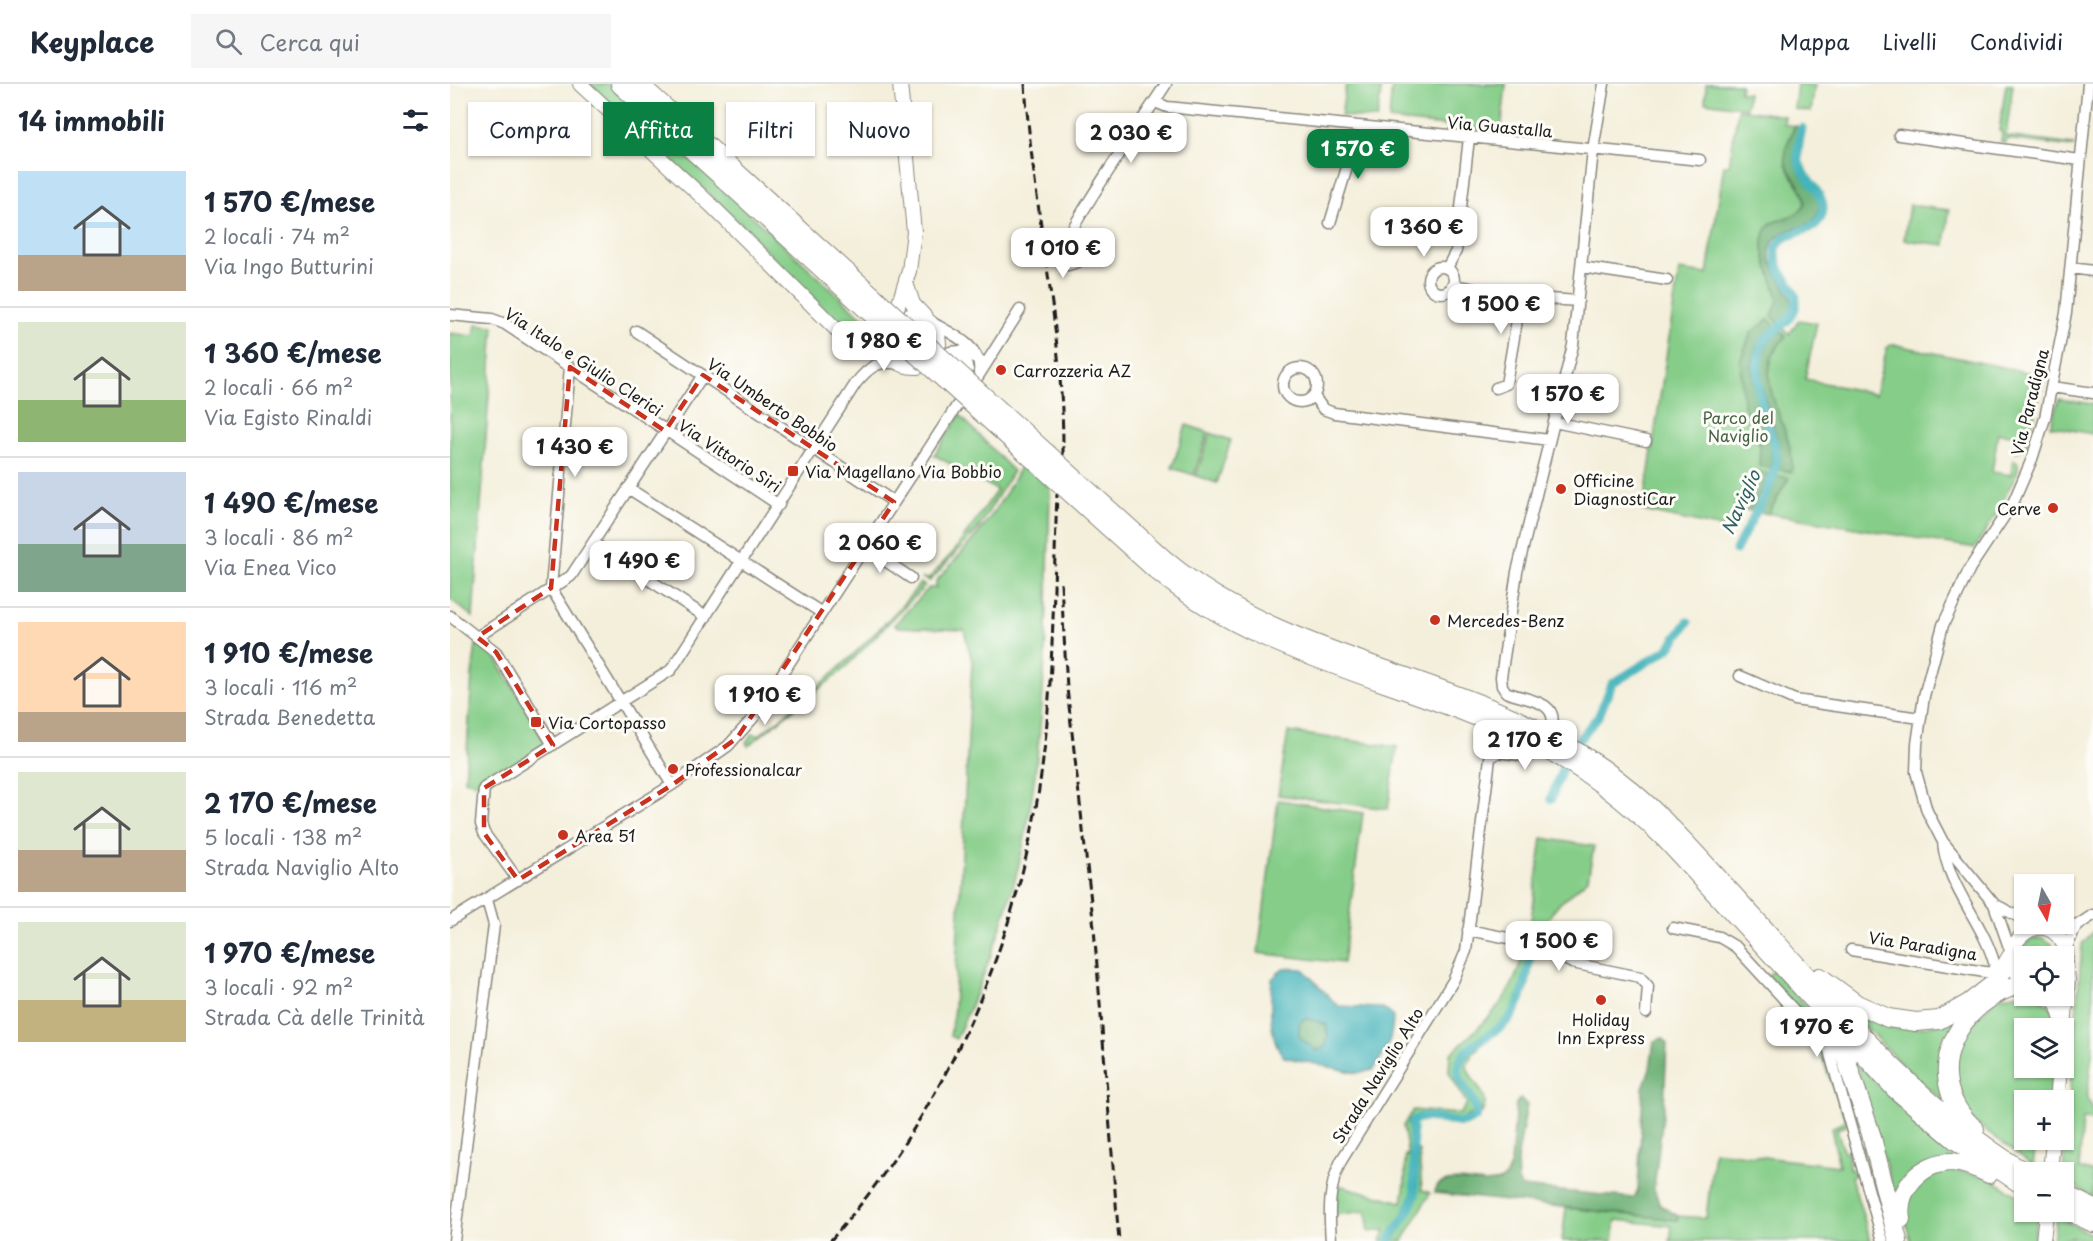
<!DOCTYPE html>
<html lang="it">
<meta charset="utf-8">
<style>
body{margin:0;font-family:"Playpen Sans",sans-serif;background:#f6f6f7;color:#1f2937;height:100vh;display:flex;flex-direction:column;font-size:22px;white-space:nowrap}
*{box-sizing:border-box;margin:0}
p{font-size:20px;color:#747a83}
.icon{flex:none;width:33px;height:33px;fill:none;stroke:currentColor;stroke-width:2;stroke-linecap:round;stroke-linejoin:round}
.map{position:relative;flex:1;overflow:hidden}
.sheet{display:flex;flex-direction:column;background:#fff;width:450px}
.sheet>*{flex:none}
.hud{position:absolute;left:18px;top:18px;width:570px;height:54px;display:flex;gap:12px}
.needle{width:39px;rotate:171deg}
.fabs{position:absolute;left:1564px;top:790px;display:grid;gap:12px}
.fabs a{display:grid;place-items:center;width:60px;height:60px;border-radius:0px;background:#fff;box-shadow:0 2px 4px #0004;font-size:30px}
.price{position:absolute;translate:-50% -51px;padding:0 14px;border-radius:12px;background:#fff;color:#222;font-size:20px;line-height:39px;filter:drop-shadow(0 2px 3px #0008)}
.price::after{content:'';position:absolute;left:50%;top:36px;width:18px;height:14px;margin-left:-9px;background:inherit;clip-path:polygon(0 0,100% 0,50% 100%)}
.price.current{background:#0b8043;color:#fff}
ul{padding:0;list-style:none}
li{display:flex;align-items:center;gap:18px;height:150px;padding:0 18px}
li+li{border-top:2px solid #e0e1e3}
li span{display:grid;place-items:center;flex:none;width:168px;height:120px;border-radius:0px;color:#555}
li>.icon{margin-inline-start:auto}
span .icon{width:72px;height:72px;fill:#fffc;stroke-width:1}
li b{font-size:26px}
h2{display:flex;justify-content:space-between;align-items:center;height:72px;padding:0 18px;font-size:26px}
.tag{padding:0 21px;border-radius:0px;background:#fff;box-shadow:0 2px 4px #0004;font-size:21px;line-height:54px}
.tag.current{background:#0b8043;color:#fff}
header{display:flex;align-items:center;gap:36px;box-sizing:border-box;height:84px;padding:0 30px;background:#fff;border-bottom:2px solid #e0e1e3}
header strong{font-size:28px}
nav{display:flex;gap:33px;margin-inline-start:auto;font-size:21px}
.search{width:420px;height:54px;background:#f6f6f7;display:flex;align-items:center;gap:15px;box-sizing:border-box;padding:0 21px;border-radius:0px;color:#747a83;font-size:22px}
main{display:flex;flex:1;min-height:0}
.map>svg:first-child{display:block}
</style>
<header>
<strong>Keyplace</strong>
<div class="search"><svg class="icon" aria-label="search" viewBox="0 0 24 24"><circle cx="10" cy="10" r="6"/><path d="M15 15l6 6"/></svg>Cerca qui</div>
<nav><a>Mappa</a><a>Livelli</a><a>Condividi</a></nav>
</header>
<main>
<section class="sheet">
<h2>14 immobili<svg class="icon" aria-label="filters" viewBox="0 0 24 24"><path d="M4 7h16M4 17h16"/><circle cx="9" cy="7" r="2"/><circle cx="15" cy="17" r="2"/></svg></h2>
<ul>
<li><span style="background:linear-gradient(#bfe0f5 70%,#b9a48a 0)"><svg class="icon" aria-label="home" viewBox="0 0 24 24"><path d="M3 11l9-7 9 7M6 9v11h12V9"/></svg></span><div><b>1 570 €/mese</b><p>2 locali · 74 m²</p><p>Via Ingo Butturini</p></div></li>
<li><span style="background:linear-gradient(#dfe7d0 65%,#8fb573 0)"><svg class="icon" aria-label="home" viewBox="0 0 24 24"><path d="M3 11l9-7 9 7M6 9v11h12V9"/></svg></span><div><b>1 360 €/mese</b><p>2 locali · 66 m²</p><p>Via Egisto Rinaldi</p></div></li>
<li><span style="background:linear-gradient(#c9d6e8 60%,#7fa58c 0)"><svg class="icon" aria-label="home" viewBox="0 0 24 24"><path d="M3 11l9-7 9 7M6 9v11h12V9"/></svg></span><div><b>1 490 €/mese</b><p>3 locali · 86 m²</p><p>Via Enea Vico</p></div></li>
<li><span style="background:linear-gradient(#ffd9b3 75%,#b9a48a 0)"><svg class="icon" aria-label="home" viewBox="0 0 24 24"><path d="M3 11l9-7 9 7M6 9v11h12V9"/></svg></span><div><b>1 910 €/mese</b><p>3 locali · 116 m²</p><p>Strada Benedetta</p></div></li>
<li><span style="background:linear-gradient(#dfe7d0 65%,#b9a48a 0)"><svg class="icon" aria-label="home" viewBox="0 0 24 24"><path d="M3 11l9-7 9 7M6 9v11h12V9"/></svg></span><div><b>2 170 €/mese</b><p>5 locali · 138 m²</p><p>Strada Naviglio Alto</p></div></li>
<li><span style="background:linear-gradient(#dfe7d0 65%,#c2b280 0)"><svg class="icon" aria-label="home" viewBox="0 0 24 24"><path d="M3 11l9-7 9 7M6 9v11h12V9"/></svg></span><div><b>1 970 €/mese</b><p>3 locali · 92 m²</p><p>Strada Cà delle Trinità</p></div></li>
</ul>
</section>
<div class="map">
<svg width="1643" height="1157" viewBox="0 0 1643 1157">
<rect width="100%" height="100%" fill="#fdfcf7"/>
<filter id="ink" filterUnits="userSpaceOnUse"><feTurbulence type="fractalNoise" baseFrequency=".0167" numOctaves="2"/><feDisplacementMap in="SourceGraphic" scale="12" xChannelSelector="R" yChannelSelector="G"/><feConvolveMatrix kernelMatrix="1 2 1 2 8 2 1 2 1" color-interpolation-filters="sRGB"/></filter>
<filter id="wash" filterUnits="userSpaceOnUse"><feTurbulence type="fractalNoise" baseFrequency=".008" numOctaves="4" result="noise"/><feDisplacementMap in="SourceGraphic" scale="24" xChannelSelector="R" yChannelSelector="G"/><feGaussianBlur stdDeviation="1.35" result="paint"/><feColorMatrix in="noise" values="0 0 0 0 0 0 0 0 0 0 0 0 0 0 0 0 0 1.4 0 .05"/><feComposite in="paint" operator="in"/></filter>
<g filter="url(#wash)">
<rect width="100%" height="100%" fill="#f4efdb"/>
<path fill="#85cd88" stroke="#507452" stroke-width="1.5" d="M140 0H158L425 245 411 251 398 249 276 126Z
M896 0H932L927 35 891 32Z
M942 0H1056L1051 48 939 36Z
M1256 0H1291L1290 8 1298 9 1296 24 1255 18Z
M1347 0H1365L1361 28 1344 25Z
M1556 0H1563L1556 52 1624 61 1622 63 1556 55 1555 59 1551 58 1552 48 1549 47Z
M1288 25 1335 32 1334 40 1345 42C1340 53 1334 66 1336 79 1338 93 1365 113 1351 126 1343 133 1329 135 1320 140 1303 161 1322 190 1328 212 1330 220 1322 226 1324 234L1339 250 1349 236 1367 239 1355 295 1425 310 1437 264 1442 260 1595 292 1576 364 1565 368 1567 352 1548 349 1542 388 1561 391 1563 375 1568 379V387L1547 429 1525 464 1286 424 1272 444 1193 427 1229 186 1257 190 1274 81H1279Z
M1459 121 1499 126 1495 161 1454 156Z
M26 240 44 242 23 533 0 515V249L24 252Z
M1609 315 1643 320V350L1600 342Z
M510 331 563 387 528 445 480 497 472 494 478 495 505 466 547 406 484 371Z
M736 341 758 348 744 391 722 384Z
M760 349 781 356 767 399 746 392Z
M572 378 600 404C597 522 597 642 574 758 560 826 535 892 506 955L500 952 504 924 522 577 514 546 449 543 444 541 479 504H486V497C520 461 552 424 572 378Z
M470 499 475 502 394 585 298 662 296 658 302 650 309 651C351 619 390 585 427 547 442 532 459 516 470 499Z
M26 560 43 570 99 660 31 701 15 696 22 592Z
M838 648 947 663 938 725 828 711Z
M828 716 913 729 893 879 808 869Z
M1092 754 1144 762 1138 795 1106 823 1086 853 1079 851Z
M1643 847V961L1637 1015 1643 1024V1036L1633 1035 1629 1085 1643 1088V1113L1614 1096 1613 1089 1632 860Z
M1593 854 1602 860 1606 873H1575V884C1564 869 1575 853 1593 854Z
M1074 864 1077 865C1075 885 1073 910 1061 928 1047 949 1004 958 1005 987 1006 1004 1022 1014 1024 1029L1011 1036 970 1030 958 1039 963 1106 953 1130 934 1157H931L935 1146 919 1148 916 1127 884 1131 888 1101 952 1118 955 1099V1071L958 1072 953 1042 963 1026 1010 1030 1017 1020 999 988 1000 970C1036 937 1065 914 1074 864Z
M1324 886 1369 936 1389 968 1424 1068 1445 1157H1441L1434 1136 1438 1134 1424 1086 1418 1087 1420 1076 1411 1063 1416 1061 1409 1038 1404 1039 1380 962 1317 892Z
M1575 908V912C1595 912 1608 924 1606 945H1575V984H1603L1600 1017H1575V1056H1596L1595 1060 1586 1059 1583 1082 1522 1036 1503 993 1508 955 1547 913Z
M1410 931C1455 949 1460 946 1506 936L1499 1016 1495 1019 1450 979 1410 937 1408 932Z
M1037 955 1022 971 1017 982C1020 998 1043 1011 1032 1029 1030 1019 1026 1016 1020 1009 999 987 1019 968 1037 955Z
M1365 956H1372L1398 1041 1387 1045 1394 1068 1398 1067 1399 1084 1408 1090 1401 1093 1421 1157H1220L1222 1142 1166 1136 1163 1157H1112L1116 1124 1227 1136 1228 1132 1256 1134 1264 1067 1389 1082 1381 1044 1396 1037Z
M1404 976 1453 1025 1511 1072 1447 1106 1443 1105Z
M964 1061 969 1067 972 1106 980 1109 979 1111 953 1157H943C972 1110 970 1115 964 1061Z
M1490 1083 1538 1093 1575 1116V1128H1587L1584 1157H1461L1455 1137V1115Z
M1606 1132 1643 1151V1157L1622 1154 1603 1157Z"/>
<path fill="#6cb074" stroke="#446648" stroke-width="1.5" d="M1345 42 1351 43C1347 55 1343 68 1346 80 1351 100 1383 115 1362 138 1352 144 1336 144 1327 153 1297 183 1371 215 1329 240L1322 231 1328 217C1326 193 1301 163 1320 140 1329 135 1344 133 1351 126 1364 113 1339 92 1336 79 1333 66 1340 53 1345 42Z
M1319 235 1325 242C1272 280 1329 337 1321 384L1309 382 1310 362 1293 319 1290 276 1301 249Z
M1331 247 1336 253C1293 294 1347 342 1342 388L1329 385C1337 343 1281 279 1331 247Z
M1305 387 1319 390 1300 427 1285 424Z
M1327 392 1339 394 1318 430 1307 428Z
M855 934 876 940 878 950 876 963 866 967 849 953V939Z
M1213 954 1217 959 1214 1023 1204 1105 1210 1121 1228 1132V1136L985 1109 986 1102C1007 1087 1035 1107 1055 1094L1061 1079 1066 1019 1071 1015 1077 1021 1067 1076 1068 1096 1071 1103 1184 1114 1188 1105 1193 1004 1200 984 1204 957Z"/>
<path fill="#44b4bb" stroke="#30686c" stroke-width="1.5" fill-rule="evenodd" d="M833 884 853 885 888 922 933 924 943 932C943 954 936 968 923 986L907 989 834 973C818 954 820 919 822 895ZM855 934 876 940 878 950 876 963 866 967 849 953V939Z"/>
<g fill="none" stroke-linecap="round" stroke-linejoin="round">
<path stroke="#44b4bb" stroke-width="9" d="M1286 466C1297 441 1327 399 1326 374 1326 363 1322 353 1318 343 1310 318 1304 293 1310 267 1314 245 1346 242 1346 217 1346 198 1324 193 1326 164L1333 154 1365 142C1388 116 1355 100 1349 78 1346 67 1350 55 1352 44
M1129 656 1149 631 1162 600 1218 565 1238 538
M1101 715 1112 685
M939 1157 958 1128 965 1110 962 1038C979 1023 1007 1049 1026 1033 1031 1012 1001 1002 1010 978 1016 960 1042 952 1055 939 1074 921 1078 890 1081 865"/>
</g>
</g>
<g filter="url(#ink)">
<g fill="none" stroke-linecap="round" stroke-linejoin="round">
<defs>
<path id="street" d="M705 18 717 23 1250 76
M1449 51 1630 76
M880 139 909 44
M622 146 621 157 631 171 628 178 618 181 610 175C607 158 701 24 716 0
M1131 183 1217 196
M978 196a13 13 0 1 1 26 0a13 13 0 1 1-26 0Z
M997 184 1006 167 1019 54
M1621 184 1643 187
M1002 201 1071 213 1128 217
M0 231 42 235 55 240 329 421
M481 238C500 249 533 262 529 288
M186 247 444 418
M500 268 510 267 530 276
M508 271 515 276 518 286
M120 283 101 504 222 701
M833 301a17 17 0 1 1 34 0a17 17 0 1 1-34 0Z
M527 294 570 226
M1602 303 1643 309
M1046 304 1056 300 1071 213
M864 312 873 325 884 329 1099 356
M1104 338 1196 357
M178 404 372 529
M143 459 256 533
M415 463 461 494
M0 532 46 568 103 661
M27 553 121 492 253 291
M1290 592 1345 616 1470 634
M1102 642C1108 616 1074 616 1056 608L1052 602 1051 593 1067 488 1123 261 1143 66 1154 0
M68 796 34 749 31 740 34 704 221 586 406 299C419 283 430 274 451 281
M1544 820 1575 836
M0 837 222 701 278 662 304 633 508 320
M1223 844 1269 853 1286 863 1378 963 1433 1157
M1018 846 1088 860 1122 879 1190 893 1198 902 1196 929
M1601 847 1631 839 1643 831
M1401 866 1541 889 1545 882C1534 838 1497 804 1493 758
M1616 866 1624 846 1631 839
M1561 869 1544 820 1493 758 1477 727 1466 688 1467 660 1474 612 1493 541 1520 484 1563 419 1582 375 1595 334 1616 229 1638 0
M4 1157 44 841 37 816
M881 1157C879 1128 878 1104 891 1077L1003 897 1016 867 1040 674 1048 668 1076 672 1086 669"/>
<path id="secondary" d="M130 0 261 121 394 253 408 264 435 269 443 274
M456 199 463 220 477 235
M448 222 459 187 464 148 450 0
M459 232C477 231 489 242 489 260
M437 256C437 274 450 284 468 283
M402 258 418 257 432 251
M1575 895C1537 873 1587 820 1611 856 1617 864 1617 874 1614 882
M1599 912 1607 920 1612 936
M1614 945 1618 895 1616 879
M1607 1017 1610 984
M1600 1088 1603 1056
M1593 1157 1596 1129"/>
<path id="highway" d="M170 0 414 223
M189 0 423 212
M715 476C841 582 1019 589 1152 684 1201 718 1240 763 1280 807 1372 907 1459 1017 1576 1089
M706 486C814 576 958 596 1081 657 1132 682 1176 716 1216 756L1445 1005 1504 1055 1575 1103
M1370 893 1407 920 1438 934 1466 938 1489 936 1519 919 1546 898 1561 873
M1381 947 1395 972 1421 1050 1448 1157
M1525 1045C1466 992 1508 915 1575 899
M1614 1110 1643 1124
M1614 1125 1643 1139
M1451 1135C1446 1105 1472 1078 1502 1078 1515 1079 1527 1084 1539 1090"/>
</defs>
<use href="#street" stroke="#88867c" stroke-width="13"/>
<use href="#secondary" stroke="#88867c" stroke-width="16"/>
<use href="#highway" stroke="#88867c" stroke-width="20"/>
<use href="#street" stroke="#fff" stroke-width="10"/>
<use href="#secondary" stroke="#fff" stroke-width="14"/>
<use href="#highway" stroke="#fff" stroke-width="18"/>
<path stroke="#1c1c1c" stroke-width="3" stroke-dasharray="9 4.5" stroke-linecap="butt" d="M575 0C583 125 614 247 613 372
M611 499 617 604 644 844 669 1157
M380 1157C491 1032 564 870 589 705 604 607 603 508 607 410"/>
<defs>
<path id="highway-bridge" d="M423 212 715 476
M414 223 706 486"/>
</defs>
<use href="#highway-bridge" stroke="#88867c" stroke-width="20" stroke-linecap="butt"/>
<use href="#highway-bridge" stroke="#fff" stroke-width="18"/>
</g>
</g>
<path fill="none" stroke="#c8321e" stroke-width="4.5" stroke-dasharray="12 8" stroke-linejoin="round" d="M120 283 215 347 253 291 444 418 287 654 222 701 68 796 34 749V704L103 661 46 568 27 553 101 504Z"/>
<g fill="#c8321e" stroke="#fdfcf7" stroke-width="2">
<circle cx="551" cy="286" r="6"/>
<rect x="337" y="381" width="12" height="12" rx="3"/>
<circle cx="1111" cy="405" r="6"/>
<circle cx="1603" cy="424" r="6"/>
<circle cx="985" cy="536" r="6"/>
<rect x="80" y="632" width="12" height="12" rx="3"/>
<circle cx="223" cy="685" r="6"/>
<circle cx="113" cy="751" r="6"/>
<circle cx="1151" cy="916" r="6"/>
</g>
<g text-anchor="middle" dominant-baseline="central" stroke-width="6" stroke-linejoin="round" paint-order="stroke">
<g font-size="16" fill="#1c1c1c" stroke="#fdfcf7">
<text transform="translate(1050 42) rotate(5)">Via Guastalla</text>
<text transform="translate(134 277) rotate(33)">Via Italo e Giulio Clerici</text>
<text transform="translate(1579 318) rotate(-76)">Via Paradigna</text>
<text transform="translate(323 320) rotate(34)">Via Umberto Bobbio</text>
<text transform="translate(280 371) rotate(33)">Via Vittorio Siri</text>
<text transform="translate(1473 861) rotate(9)">Via Paradigna</text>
<text transform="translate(927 991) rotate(-58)">Strada Naviglio Alto</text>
</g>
<g font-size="16" fill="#1c1c1c" stroke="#fdfcf7" text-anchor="start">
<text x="563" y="286">Carrozzeria AZ</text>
<text x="355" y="387">Via Magellano Via Bobbio</text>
<text x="1123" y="396">Officine<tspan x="1123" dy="18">DiagnostiCar</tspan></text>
<text x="1591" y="424" text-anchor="end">Cerve</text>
<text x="997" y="536">Mercedes-Benz</text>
<text x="98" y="638">Via Cortopasso</text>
<text x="235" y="685">Professionalcar</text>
<text x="125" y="751">Area 51</text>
<text x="1151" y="935" text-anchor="middle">Holiday<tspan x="1151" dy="18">Inn Express</tspan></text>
</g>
<g font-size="16" fill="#466347" stroke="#fdfcf7">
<text x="1288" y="333">Parco del<tspan x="1288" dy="18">Naviglio</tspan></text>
</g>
<g font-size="18" font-style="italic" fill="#2e6064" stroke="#fdfcf7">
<text transform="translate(1290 418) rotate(-65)">Naviglio</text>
</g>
</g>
</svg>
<div class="fabs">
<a><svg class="needle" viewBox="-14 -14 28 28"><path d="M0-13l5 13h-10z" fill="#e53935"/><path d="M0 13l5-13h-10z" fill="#747a83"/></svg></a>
<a><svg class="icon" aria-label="locate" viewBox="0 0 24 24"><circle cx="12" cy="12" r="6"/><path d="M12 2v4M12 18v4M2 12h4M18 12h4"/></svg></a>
<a><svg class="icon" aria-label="layers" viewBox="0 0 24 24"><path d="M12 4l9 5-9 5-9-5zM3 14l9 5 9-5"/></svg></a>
<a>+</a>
<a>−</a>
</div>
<b class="price" style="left:681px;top:80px">2 030 €</b>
<b class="price current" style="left:908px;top:96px">1 570 €</b>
<b class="price" style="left:974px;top:174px">1 360 €</b>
<b class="price" style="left:613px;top:195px">1 010 €</b>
<b class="price" style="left:1051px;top:251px">1 500 €</b>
<b class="price" style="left:434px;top:288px">1 980 €</b>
<b class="price" style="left:1118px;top:341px">1 570 €</b>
<b class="price" style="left:125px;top:394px">1 430 €</b>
<b class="price" style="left:430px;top:490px">2 060 €</b>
<b class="price" style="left:192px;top:508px">1 490 €</b>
<b class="price" style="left:315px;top:642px">1 910 €</b>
<b class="price" style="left:1075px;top:687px">2 170 €</b>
<b class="price" style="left:1109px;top:888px">1 500 €</b>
<b class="price" style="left:1367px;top:974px">1 970 €</b>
<div class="hud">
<a class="tag">Compra</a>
<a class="tag current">Affitta</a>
<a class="tag">Filtri</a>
<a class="tag">Nuovo</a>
</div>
</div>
</main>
